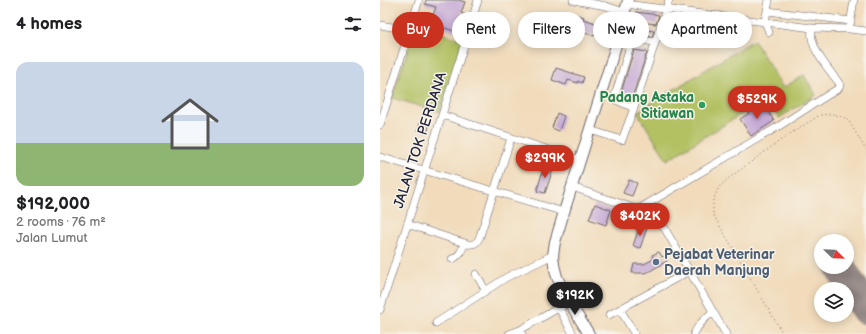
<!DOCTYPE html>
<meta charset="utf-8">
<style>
body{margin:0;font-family:"Balsamiq Sans",sans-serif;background:#f6f6f6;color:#202124;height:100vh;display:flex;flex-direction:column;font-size:15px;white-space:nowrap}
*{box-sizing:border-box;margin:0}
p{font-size:13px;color:#757577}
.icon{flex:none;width:22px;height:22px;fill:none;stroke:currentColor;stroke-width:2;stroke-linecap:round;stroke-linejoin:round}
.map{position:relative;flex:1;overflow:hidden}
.sheet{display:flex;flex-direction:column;background:#fff;width:380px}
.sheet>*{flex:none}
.banner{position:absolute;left:12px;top:12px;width:380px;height:36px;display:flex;gap:8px}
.needle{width:26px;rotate:113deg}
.fabs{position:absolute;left:434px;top:234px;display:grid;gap:8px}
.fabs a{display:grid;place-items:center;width:40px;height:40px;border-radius:50%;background:#fff;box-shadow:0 2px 10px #0003;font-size:20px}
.price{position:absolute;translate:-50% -34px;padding:0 9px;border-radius:14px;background:#c8321e;color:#fff;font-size:13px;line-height:26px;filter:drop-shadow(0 1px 2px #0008)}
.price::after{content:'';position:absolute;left:50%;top:24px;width:12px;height:9px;margin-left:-6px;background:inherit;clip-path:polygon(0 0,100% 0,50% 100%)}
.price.on{background:#222;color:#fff}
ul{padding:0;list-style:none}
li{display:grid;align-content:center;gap:8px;height:212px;padding:0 16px}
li+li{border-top:1px solid #e0e0e0}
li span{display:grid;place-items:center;height:124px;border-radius:12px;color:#555}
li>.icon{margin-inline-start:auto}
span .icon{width:72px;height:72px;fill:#fffc;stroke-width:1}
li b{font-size:17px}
h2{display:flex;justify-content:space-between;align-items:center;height:48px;padding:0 16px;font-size:17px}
.pill{padding:0 14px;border-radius:18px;background:#fff;box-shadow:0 2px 10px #0003;font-size:14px;line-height:36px}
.pill.on{background:#c8321e;color:#fff}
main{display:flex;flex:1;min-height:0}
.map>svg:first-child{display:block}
</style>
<main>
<section class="sheet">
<h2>4 homes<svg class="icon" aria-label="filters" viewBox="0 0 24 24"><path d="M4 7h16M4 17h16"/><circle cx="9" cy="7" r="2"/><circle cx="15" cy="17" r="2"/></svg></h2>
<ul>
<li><span style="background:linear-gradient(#c9d6e8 65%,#8fb573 0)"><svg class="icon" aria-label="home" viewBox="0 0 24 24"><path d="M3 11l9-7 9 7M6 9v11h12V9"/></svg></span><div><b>$192,000</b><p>2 rooms · 76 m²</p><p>Jalan Lumut</p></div></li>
</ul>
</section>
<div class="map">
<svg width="486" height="334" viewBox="0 0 486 334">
<rect width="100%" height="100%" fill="#f7f3e8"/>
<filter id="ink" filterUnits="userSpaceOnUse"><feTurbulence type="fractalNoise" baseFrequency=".025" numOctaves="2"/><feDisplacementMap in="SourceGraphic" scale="8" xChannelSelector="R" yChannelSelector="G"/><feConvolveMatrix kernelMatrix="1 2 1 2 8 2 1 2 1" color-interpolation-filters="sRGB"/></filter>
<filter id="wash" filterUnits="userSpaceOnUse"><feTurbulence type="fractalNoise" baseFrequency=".012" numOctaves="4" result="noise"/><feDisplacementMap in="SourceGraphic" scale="16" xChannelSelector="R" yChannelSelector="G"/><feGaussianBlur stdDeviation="0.9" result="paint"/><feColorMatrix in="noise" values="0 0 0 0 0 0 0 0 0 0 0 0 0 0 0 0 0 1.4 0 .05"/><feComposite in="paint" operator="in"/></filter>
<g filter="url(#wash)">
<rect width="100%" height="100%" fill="#f1dbbb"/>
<path fill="#b3c163" stroke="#6a724f" d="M36 25 83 40 60 112 12 98Z
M374 40 403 88 424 75 436 95 399 118 386 99 287 160 257 112Z"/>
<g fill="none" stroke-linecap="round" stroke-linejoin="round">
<path stroke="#8a7e7b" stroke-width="31" d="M460 267 486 309"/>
</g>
<g id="blocks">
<path fill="#c6aad6" d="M46 0H79L85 2 81 13 86 15 84 21 78 19 74 31 41 20 42 15 52 18 56 7 45 4Z
M186 12 204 17 203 19 219 24 215 36 199 31 198 35 180 30Z
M256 12 279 15 276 24 252 21Z
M288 20 331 26 328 37 324 38 285 32Z
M155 26 169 31 165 45 151 41Z
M257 29 274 31 272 37 258 35Z
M254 50 267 52 251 101 240 96Z
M176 68 204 77 202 83 198 81V83L188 80 186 85 172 80Z
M384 104 394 121 371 136 360 119Z
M177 113 184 116 179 131 172 128Z
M41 120 50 123 47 133 38 130Z
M164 166 173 169 165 193 157 191Z
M249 180 257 183 252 196 243 193Z
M215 204 231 210 226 225 209 219Z
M260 225 267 228 260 248 253 246Z
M279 252 282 257 284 256 287 261 270 271 264 273H252L254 264H264L274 259 272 255Z"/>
</g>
</g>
<g filter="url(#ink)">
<use href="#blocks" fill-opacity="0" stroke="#6a6368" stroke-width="1"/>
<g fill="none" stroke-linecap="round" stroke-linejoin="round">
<defs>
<path id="minor" d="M193 0 226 6 244 12
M389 0 385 22 389 32
M253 5 432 28 470 29 486 31
M387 11 471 21
M0 25 30 30
M470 25 474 0
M242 31 253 33V36L234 99 254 108
M277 36 324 43H331L333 39 338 15
M252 39 275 42
M62 115 200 160
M0 125 39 0
M210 130 242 140 254 108 289 0
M0 157 184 212
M192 187 245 205 267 214 276 220 285 229 346 334
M257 210 399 126 459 88 460 85 459 83C450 71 434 53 432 38 431 35 432 31 432 28
M27 224 87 244C95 245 97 243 100 236L131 138
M72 259C79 257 82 250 85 243
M96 274 106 291
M179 308 193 334
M240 309 254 333
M0 310 90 27 98 0
M229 315 302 275
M56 323 127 277 173 255
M129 334 140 330
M142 334 140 330 189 302
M314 334C318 324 325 318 333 312"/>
<path id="highway" d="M209 334 189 302 177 277 174 265 173 255 175 242 184 212 237 42 248 0"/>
</defs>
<use href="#minor" stroke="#6a6368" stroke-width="8"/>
<use href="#highway" stroke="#6a6368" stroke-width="12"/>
<path stroke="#6a6368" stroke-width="1" stroke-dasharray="1 3" stroke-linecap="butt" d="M403 334 333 214V200L339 187 349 178 405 137 440 115 453 114 467 118 486 150"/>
<use href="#minor" stroke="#fff" stroke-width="7"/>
<use href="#highway" stroke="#fff" stroke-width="10"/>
</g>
</g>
<circle fill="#2e9e5b" stroke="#f7f3e8" stroke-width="1.5" cx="322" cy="105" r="4"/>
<circle fill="#5c6f8a" stroke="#f7f3e8" stroke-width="1.5" cx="276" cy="262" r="4"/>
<g text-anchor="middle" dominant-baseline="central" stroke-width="3" stroke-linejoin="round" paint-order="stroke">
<g font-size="14" font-weight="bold" fill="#27864d" stroke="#f7f3e8" text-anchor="end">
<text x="314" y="97">Padang Astaka<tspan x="314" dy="16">Sitiawan</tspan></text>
</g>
<g font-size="14" fill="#22223b" stroke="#f7f3e8">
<text transform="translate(40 140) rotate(-72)">JALAN TOK PERDANA</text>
</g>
<g font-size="14" font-weight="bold" fill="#4e5e75" stroke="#f7f3e8" text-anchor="start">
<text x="284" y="254">Pejabat Veterinar<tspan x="284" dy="16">Daerah Manjung</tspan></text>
</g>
</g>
</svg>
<div class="fabs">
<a><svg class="needle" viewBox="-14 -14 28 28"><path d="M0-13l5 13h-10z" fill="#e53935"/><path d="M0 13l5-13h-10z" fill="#757577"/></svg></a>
<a><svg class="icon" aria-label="layers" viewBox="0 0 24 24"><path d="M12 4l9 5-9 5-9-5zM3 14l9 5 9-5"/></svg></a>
</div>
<b class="price" style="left:377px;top:120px">$529K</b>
<b class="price" style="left:165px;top:179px">$299K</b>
<b class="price" style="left:260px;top:237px">$402K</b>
<b class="price on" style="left:195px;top:316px">$192K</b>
<div class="banner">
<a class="pill on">Buy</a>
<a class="pill">Rent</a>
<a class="pill">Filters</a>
<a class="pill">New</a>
<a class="pill">Apartment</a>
</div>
</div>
</main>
